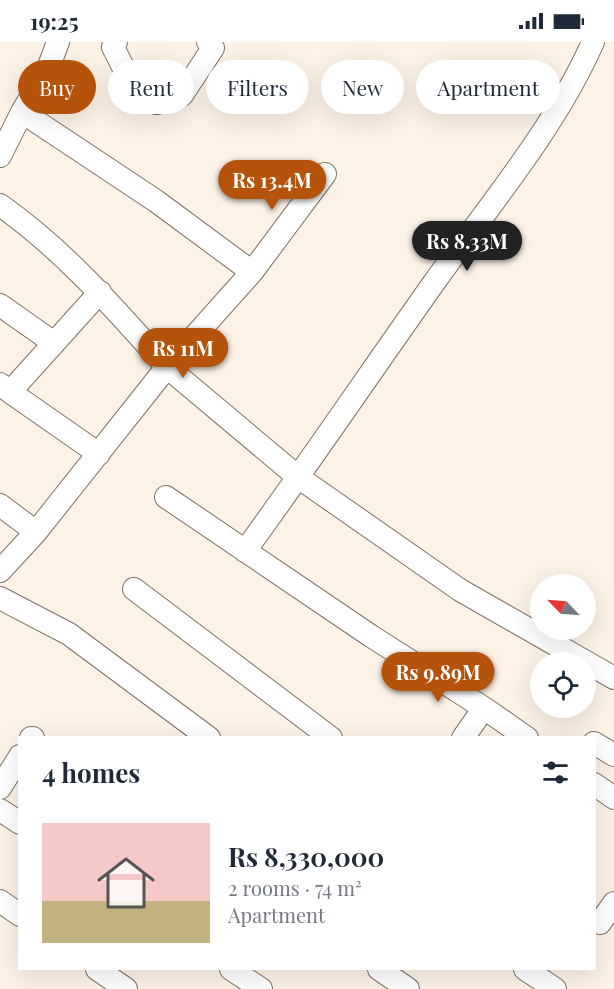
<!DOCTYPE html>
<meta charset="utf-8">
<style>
body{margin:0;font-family:"Playfair Display",serif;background:#f6f6f7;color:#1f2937;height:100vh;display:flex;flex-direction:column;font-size:22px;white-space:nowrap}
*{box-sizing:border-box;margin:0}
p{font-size:20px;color:#747a83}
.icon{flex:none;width:33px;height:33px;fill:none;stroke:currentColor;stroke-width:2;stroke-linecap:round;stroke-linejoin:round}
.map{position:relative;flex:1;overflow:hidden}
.side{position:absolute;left:18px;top:694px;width:578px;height:234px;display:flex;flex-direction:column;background:#fff;border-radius:0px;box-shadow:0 6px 24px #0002}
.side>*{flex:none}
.banner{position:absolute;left:18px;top:18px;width:579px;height:54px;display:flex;gap:12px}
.needle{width:39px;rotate:295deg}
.buttons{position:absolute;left:530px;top:532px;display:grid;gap:12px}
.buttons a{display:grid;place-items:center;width:66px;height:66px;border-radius:50%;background:#fff;box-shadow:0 6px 24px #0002;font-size:30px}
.price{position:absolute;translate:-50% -51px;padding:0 14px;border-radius:21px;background:#b45309;color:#fff;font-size:20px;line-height:39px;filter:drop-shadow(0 2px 3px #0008)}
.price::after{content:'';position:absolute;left:50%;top:36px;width:18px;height:14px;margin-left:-9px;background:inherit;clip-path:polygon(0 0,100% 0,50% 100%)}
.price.on{background:#222;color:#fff}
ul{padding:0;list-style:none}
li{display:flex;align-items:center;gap:18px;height:150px;padding:0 24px}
li span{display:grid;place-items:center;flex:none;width:168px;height:120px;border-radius:0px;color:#555}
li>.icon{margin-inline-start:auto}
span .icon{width:72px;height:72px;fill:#fffc;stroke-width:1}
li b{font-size:26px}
h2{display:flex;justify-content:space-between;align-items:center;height:72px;padding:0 24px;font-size:26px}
.pill{padding:0 21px;border-radius:27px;background:#fff;box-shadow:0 6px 24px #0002;font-size:21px;line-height:54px}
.pill.on{background:#b45309;color:#fff}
.status{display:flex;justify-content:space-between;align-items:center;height:42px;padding:0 30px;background:#fff;direction:ltr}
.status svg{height:16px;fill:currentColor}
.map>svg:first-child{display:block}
</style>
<div class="status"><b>19:25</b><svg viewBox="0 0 49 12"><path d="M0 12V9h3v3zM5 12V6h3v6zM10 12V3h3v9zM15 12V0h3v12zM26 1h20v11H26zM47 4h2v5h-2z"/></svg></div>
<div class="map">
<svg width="614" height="947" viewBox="0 0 614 947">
<rect width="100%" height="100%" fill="#fdf2e6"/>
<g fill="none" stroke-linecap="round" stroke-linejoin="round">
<defs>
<path id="minor" d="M116 0 113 5 123 25 157 61 182 53 213 6 208 0
M22 70 156 159 252 230 167 325 298 435 460 548 614 636
M0 114 22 70 49 24 58 0
M0 163C64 208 115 267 167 325L36 490 0 529
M252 230 325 132
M0 263 54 301
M0 342 10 350 100 250
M10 350 99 412
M166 455 371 594 484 666 527 696
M0 463 36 490
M245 509C309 421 370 331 433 242 488 165 555 86 593 0
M134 547 331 696
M0 556 69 592 209 696
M31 696H33
M463 696 484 666
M594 701 614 713
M594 742 614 756
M0 746 20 714
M0 768 20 781
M0 859 20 873
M600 881 614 861
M97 927 126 947
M231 927 261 947
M379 927 408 947
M525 927 555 947"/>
</defs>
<use href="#minor" stroke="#7e7264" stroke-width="24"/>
<use href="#minor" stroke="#fff" stroke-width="22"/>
</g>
</svg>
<div class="buttons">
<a><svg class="needle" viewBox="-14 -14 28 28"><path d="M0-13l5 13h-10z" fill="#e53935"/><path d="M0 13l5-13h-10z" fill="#747a83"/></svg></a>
<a><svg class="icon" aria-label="locate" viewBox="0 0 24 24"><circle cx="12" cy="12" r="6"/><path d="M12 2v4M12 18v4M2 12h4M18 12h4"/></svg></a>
</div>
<b class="price" style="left:272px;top:169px">Rs 13.4M</b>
<b class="price on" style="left:467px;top:230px">Rs 8.33M</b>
<b class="price" style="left:183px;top:337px">Rs 11M</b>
<b class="price" style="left:438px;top:661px">Rs 9.89M</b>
<div class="banner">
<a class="pill on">Buy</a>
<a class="pill">Rent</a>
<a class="pill">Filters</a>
<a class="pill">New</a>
<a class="pill">Apartment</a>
</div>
<section class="side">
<h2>4 homes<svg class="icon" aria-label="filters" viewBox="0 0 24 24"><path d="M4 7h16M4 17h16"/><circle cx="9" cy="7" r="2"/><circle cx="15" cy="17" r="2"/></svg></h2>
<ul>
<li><span style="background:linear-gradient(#f6c9c9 65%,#c2b280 0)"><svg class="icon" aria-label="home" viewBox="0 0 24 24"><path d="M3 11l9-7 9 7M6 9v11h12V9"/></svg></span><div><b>Rs 8,330,000</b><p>2 rooms · 74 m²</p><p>Apartment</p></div></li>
</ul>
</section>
</div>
